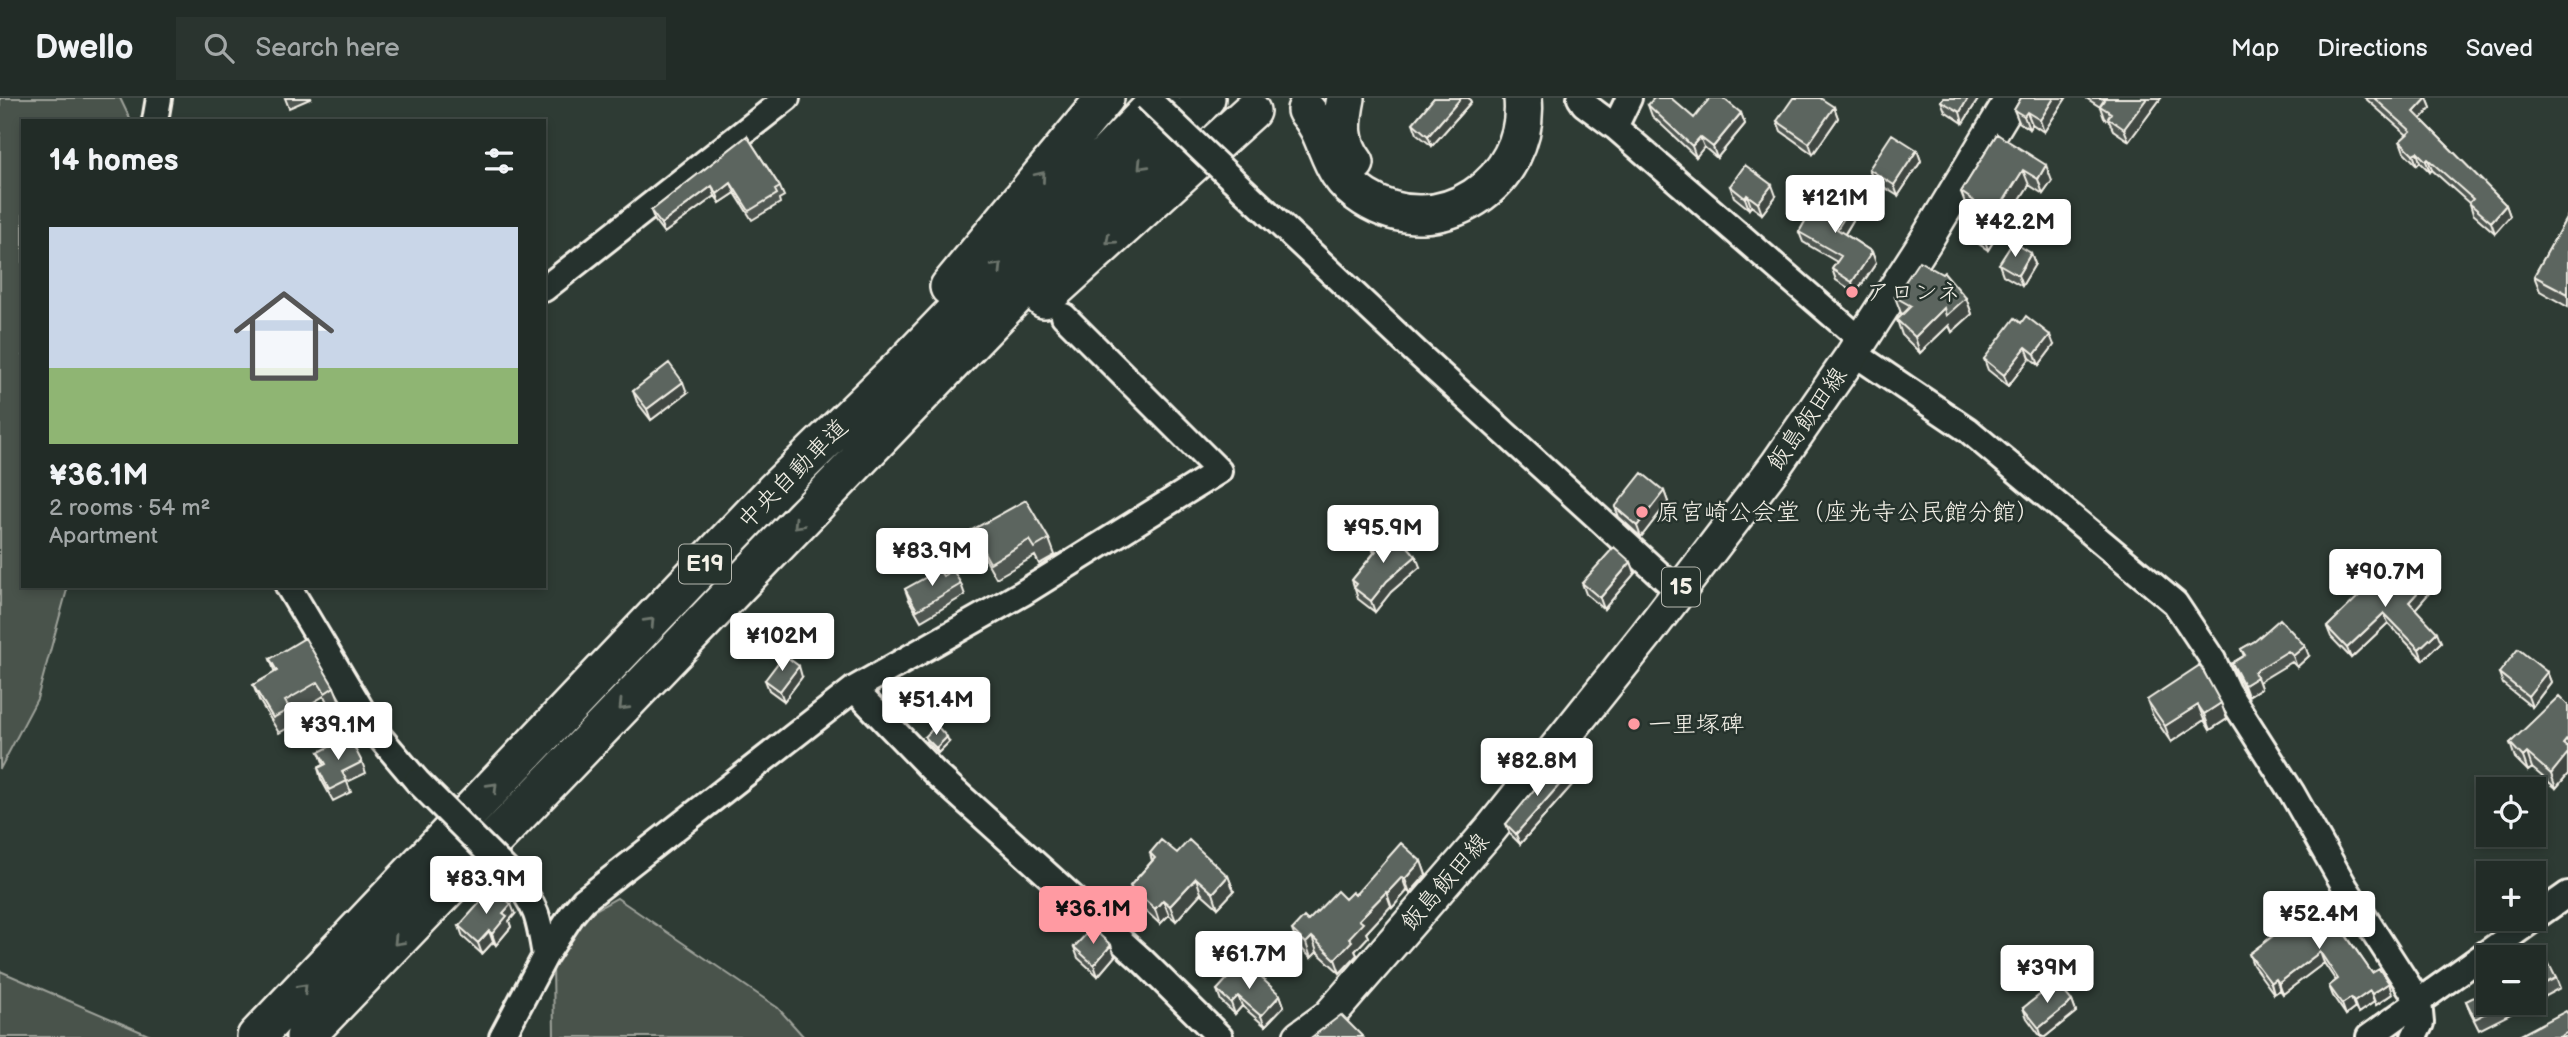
<!DOCTYPE html>
<meta charset="utf-8">
<style>
body{margin:0;font-family:"Balsamiq Sans","Klee One",sans-serif;background:#2a342f;color:#f1f3f6;height:100vh;display:flex;flex-direction:column;font-size:26px;white-space:nowrap}
*{box-sizing:border-box;margin:0}
p{font-size:23px;color:#a2a7a7}
.icon{flex:none;width:38px;height:38px;fill:none;stroke:currentColor;stroke-width:2;stroke-linecap:round;stroke-linejoin:round}
.map{position:relative;flex:1;overflow:hidden}
.sheet{position:absolute;left:21px;top:21px;width:525px;height:469px;display:flex;flex-direction:column;background:#222c27;border-radius:0px;box-shadow:0 4px 10px #0003,0 0 0 2px #3f4844}
.sheet>*{flex:none}
.buttons{position:absolute;left:2476px;top:679px;display:grid;gap:14px}
.buttons a{display:grid;place-items:center;width:70px;height:70px;border-radius:0px;background:#222c27;box-shadow:0 4px 10px #0003,0 0 0 2px #3f4844;font-size:35px}
.price{position:absolute;translate:-50% -60px;padding:0 16px;border-radius:7px;background:#fff;color:#222;font-size:23px;line-height:46px;filter:drop-shadow(0 2px 4px #0008)}
.price::after{content:'';position:absolute;left:50%;top:42px;width:21px;height:16px;margin-left:-10px;background:inherit;clip-path:polygon(0 0,100% 0,50% 100%)}
.price.on{background:#ff9aa2;color:#111}
ul{padding:0;list-style:none}
li{display:grid;align-content:center;gap:14px;height:371px;padding:0 28px}
li span{display:grid;place-items:center;height:217px;border-radius:0px;color:#555}
li>.icon{margin-inline-start:auto}
span .icon{width:126px;height:126px;fill:#fffc;stroke-width:1}
li b{font-size:30px}
h2{display:flex;justify-content:space-between;align-items:center;height:84px;padding:0 28px;font-size:30px}
header{display:flex;align-items:center;gap:42px;box-sizing:border-box;height:98px;padding:0 35px;background:#222c27;border-bottom:2px solid #3f4844}
header strong{font-size:33px}
nav{display:flex;gap:38px;margin-inline-start:auto;font-size:24px}
.search{width:490px;height:63px;background:#2a342f;display:flex;align-items:center;gap:18px;box-sizing:border-box;padding:0 24px;border-radius:0px;color:#a2a7a7;font-size:26px}
.map>svg:first-child{display:block}
</style>
<header>
<strong>Dwello</strong>
<div class="search"><svg class="icon" aria-label="search" viewBox="0 0 24 24"><circle cx="10" cy="10" r="6"/><path d="M15 15l6 6"/></svg>Search here</div>
<nav><a>Map</a><a>Directions</a><a>Saved</a></nav>
</header>
<div class="map">
<svg width="2568" height="939" viewBox="0 0 2568 939">
<rect width="100%" height="100%" fill="#2e3b34"/>
<filter id="ink" filterUnits="userSpaceOnUse"><feTurbulence type="fractalNoise" baseFrequency=".0143" numOctaves="2"/><feDisplacementMap in="SourceGraphic" scale="14" xChannelSelector="R" yChannelSelector="G"/><feConvolveMatrix kernelMatrix="1 2 1 2 8 2 1 2 1" color-interpolation-filters="sRGB"/></filter>
<g filter="url(#ink)">
<path fill="#48524c" stroke="#9ea29a" stroke-width="2" d="M0 0H120L131 23H23V488H68L37 601 0 671Z
M617 800 778 910 804 939H554L553 863 592 814Z
M0 873 153 939H0Z"/>
<g fill="none" stroke-linecap="round" stroke-linejoin="round">
<defs>
<path id="minor" d="M1580 0 1584 6 1615 29 1861 242
M155 23 159 0
M1615 29 1629 0
M1231 80 1417 255 1678 493
M544 191 787 0
M1852 257 1867 264 1968 332 2175 505 2213 562 2227 593 2292 695 2345 789 2419 904 2421 925 2414 939
M288 488 373 631 417 683
M854 591 935 675 1143 863 1220 939
M512 778C537 808 539 820 545 858
M2534 820 2568 796
M502 939 545 858 573 815 584 802 634 763 854 591 1023 495 1219 373 1064 218
M2369 939 2534 821"/>
<path id="major" d="M1300 939 1329 918 1490 732 1646 537 1776 367 1852 257 1925 144 2012 0"/>
<path id="highway" d="M1346 0C1341 25 1339 44 1355 65
M1306 12C1332 41 1324 74 1365 100 1439 147 1531 84 1523 0
M949 189 1105 0
M1044 201 1251 13
M256 939 775 392 902 268 1161 0
M305 939 1206 0"/>
</defs>
<use href="#minor" stroke="#f4f1e8" stroke-width="30"/>
<use href="#major" stroke="#f4f1e8" stroke-width="37"/>
<use href="#highway" stroke="#f4f1e8" stroke-width="42"/>
<use href="#minor" stroke="#26332d" stroke-width="24"/>
<use href="#major" stroke="#26332d" stroke-width="32"/>
<use href="#highway" stroke="#26332d" stroke-width="37"/>
<defs>
<path id="minor-bridge" d="M1147 0 1231 80
M417 683 512 778"/>
</defs>
<use href="#minor-bridge" stroke="#f4f1e8" stroke-width="30" stroke-linecap="butt"/>
<use href="#minor-bridge" stroke="#26332d" stroke-width="24"/>
</g>
<path fill="#4f5751" stroke="#f4f1e8" stroke-width="2" d="M285 0H312L289 10Z
M1434 0H1469L1471 4 1432 48 1417 36 1413 25Z
M1979 0 1963 25 1945 13 1941 3Z
M2021 0H2066L2044 34 2032 26 2029 31 2019 24 2014 12Z
M2086 0H2161L2129 43 2113 32 2109 23 2104 20 2100 9Z
M2365 0H2427L2431 10 2421 21 2506 107 2510 118 2495 135 2473 116 2470 106 2432 72 2430 74 2420 64 2417 67 2404 54 2400 43 2407 37Z
M1648 7 1694 20 1741 15 1745 26 1717 60 1704 49 1696 59 1652 18Z
M1834 9 1838 20 1813 56 1781 33 1777 23Z
M1997 36 2052 83 2043 96 2029 87 1988 152 1967 138 1961 122 1968 111 1967 110 1961 94Z
M747 38 780 89 784 98 779 101 780 105 752 122 735 95 720 105 715 98 664 135 655 123 651 113Z
M1917 52 1921 63 1898 98 1873 82 1869 71Z
M1730 88 1776 98 1762 116 1751 108 1749 111 1734 99Z
M1851 109 1855 119 1845 136 1872 154 1876 165 1856 195 1836 182 1832 171 1837 164 1803 144 1799 134Z
M2568 117V209L2540 193 2534 178Z
M2031 155 2035 166 2022 188 2003 177 1999 166Z
M1895 199 1966 200 1972 216 1952 234 1949 227 1920 255 1902 237 1897 222 1903 216 1901 215Z
M2021 225 2054 247 2039 267 2030 260 2008 288 1988 272 1984 261Z
M633 293 687 295 651 322 637 304Z
M1664 393 1668 404 1641 439 1619 419 1615 409Z
M972 432 1049 441 1055 457 1039 466 1035 458 996 480 978 448Z
M1392 441 1420 469 1391 494 1375 514 1358 501 1352 482 1374 455 1371 447Z
M1631 464 1635 475 1604 511 1586 496 1582 485Z
M943 478 961 486 965 497 921 523 909 502 905 491Z
M2427 484 2430 494 2415 511 2441 544 2423 562 2388 525 2351 560 2331 539 2327 529 2367 491 2365 485 2402 486Z
M2255 543 2309 558 2297 569 2292 564 2259 584 2261 590 2248 598 2236 576 2232 565 2244 558 2241 551Z
M270 561 334 589 340 604 330 610 324 598 292 617 295 626 279 635 259 602 253 587 275 575Z
M2547 574 2551 584 2532 609 2503 586 2499 575Z
M802 579 784 603 769 592 765 582Z
M2147 602 2221 605 2227 621 2210 632 2204 622 2171 644 2153 618Z
M2568 607V676L2556 690 2532 670 2528 673 2515 660 2510 645Z
M925 639 949 644 938 655 927 644Z
M319 654 362 664 366 675 347 684 351 694 333 703 321 681 318 670 324 667Z
M1572 687 1520 746 1510 736 1506 726Z
M1150 755H1177L1228 778 1234 793 1218 810 1201 795 1176 823 1169 817 1160 826 1135 803 1130 788 1152 763Z
M1421 763 1426 777 1410 795 1407 793 1392 810 1391 808 1366 835 1368 839 1355 853 1357 857 1340 875 1317 854 1311 860 1297 846 1292 832 1345 801Z
M515 816 509 823 511 829 496 847 493 844 482 856 463 839 459 828Z
M2295 818 2350 825 2342 831 2372 875 2392 896 2376 907 2374 904 2358 915 2355 910 2346 917 2333 898 2329 888 2336 883 2324 865 2283 896 2280 892 2274 896 2253 867 2249 856 2296 820Z
M1074 849 1115 858 1098 878 1078 860Z
M2534 869 2556 880 2560 890 2534 904Z
M1242 876 1253 878 1280 897 1284 908 1265 928 1242 908 1235 916 1221 903 1217 892Z
M2072 903 2076 914 2045 939H2041L2027 920 2023 910Z
M2466 903 2488 905H2532L2479 932 2470 914Z
M2568 916V939H2517Z"/>
<path fill="#404742" stroke="#f4f1e8" stroke-width="2" d="M1461 0H1469L1471 4 1432 48 1428 38Z
M1968 0H1979L1963 25 1960 14Z
M2054 0H2066L2044 34 2040 22Z
M2147 0H2161L2129 43 2124 31Z
M2427 0 2431 10 2418 25 2414 14Z
M1834 9 1838 20 1813 56 1809 45Z
M2027 14 2032 26 2029 31 2024 18Z
M1741 15 1745 26 1717 60 1713 49Z
M1700 39 1704 49 1696 59 1692 48Z
M1917 52 1921 63 1898 98 1894 87Z
M2417 54 2420 64 2417 67 2413 56Z
M2428 61 2432 72 2430 74 2426 63Z
M2046 67 2052 83 2043 96 2038 81Z
M2023 72 2029 87 1988 152 1983 136Z
M731 85 735 95 720 105 717 96Z
M1772 87 1776 98 1762 116 1758 105Z
M712 88 715 98 664 135 661 126Z
M1747 97 1751 108 1749 111 1745 100Z
M2506 107 2510 118 2495 135 2491 124Z
M1851 109 1855 119 1841 142 1837 131Z
M1872 154 1876 165 1856 195 1852 184Z
M2031 155 2035 166 2022 188 2018 177Z
M1966 200 1972 216 1952 234 1949 227 1920 255 1915 239 1944 210Z
M2050 237 2054 247 2039 267 2035 256Z
M2026 249 2030 260 2008 288 2004 277Z
M683 284 687 295 651 322 647 311Z
M1664 393 1668 404 1641 439 1637 428Z
M1416 458 1420 469 1391 494 1375 514 1371 503 1387 483Z
M1631 464 1635 475 1604 511 1600 500Z
M2427 484 2430 494 2412 515 2409 504Z
M2384 515 2388 525 2351 560 2347 550Z
M2437 534 2441 544 2423 562 2419 551Z
M2305 548 2309 558 2297 569 2293 558Z
M799 568 802 579 784 603 780 593Z
M2547 574 2551 584 2532 609 2528 598Z
M2257 579 2261 590 2248 598 2244 587Z
M2221 605 2227 621 2210 632 2204 616Z
M2198 607 2204 622 2171 644 2165 628Z
M947 639 949 644 938 655 936 650Z
M2568 640V676L2556 690 2551 676 2563 646Z
M2527 655 2532 670 2528 673 2523 659Z
M1568 677 1572 687 1520 746 1516 736Z
M1421 763 1426 777 1410 795 1405 781Z
M1228 778 1234 793 1218 810 1213 795Z
M1402 779 1407 793 1392 810 1387 795Z
M1196 780 1201 795 1176 823 1170 808Z
M1386 794 1391 808 1366 835 1368 839 1355 853 1357 857 1340 875 1335 861 1359 822Z
M1163 802 1169 817 1160 826 1155 811Z
M511 806 515 816 509 823 511 829 496 847 492 836 503 815Z
M2347 814 2350 825 2339 833 2335 822Z
M489 833 493 844 482 856 478 845Z
M1312 839 1317 854 1311 860 1306 845Z
M1111 847 1115 858 1098 878 1094 867Z
M2320 854 2324 865 2283 896 2279 885Z
M2276 881 2280 892 2274 896 2271 885Z
M2389 885 2392 896 2376 907 2372 896Z
M2370 893 2374 904 2358 915 2354 904Z
M1280 897 1284 908 1265 928 1261 918Z
M1238 898 1242 908 1235 916 1231 905Z
M2351 900 2355 910 2346 917 2342 906Z
M2072 903 2076 914 2045 939H2042L2039 930Z"/>
<path fill="#5c655e" stroke="#f4f1e8" stroke-width="2" d="M1434 0H1461L1428 38 1413 25Z
M1654 0H1671L1694 20 1710 0H1723L1741 15 1713 49 1700 39 1692 48 1648 7Z
M1793 0H1820L1834 9 1809 45 1777 23Z
M1943 0H1968L1960 14 1941 3Z
M2021 0H2054L2040 22 2027 14 2024 18 2014 12Z
M2101 0H2147L2124 31 2108 20 2111 15 2100 8 2104 2Z
M2374 0H2427L2414 14 2506 107 2491 124 2469 105 2473 101 2428 61 2426 63 2417 54 2413 56 2400 43 2411 33Z
M1892 36 1917 52 1894 87 1869 71Z
M1997 36 2046 67 2038 81 2023 72 1983 136 1961 122 1974 103 1961 94Z
M747 38 780 89 775 92 777 96 749 113 731 85 717 96 712 88 661 126 651 113Z
M1745 67 1772 87 1758 105 1747 97 1745 100 1730 88Z
M1823 92 1851 109 1837 131 1872 154 1852 184 1832 171 1841 158 1799 134Z
M2568 117V196L2534 178Z
M2013 144 2031 155 2018 177 1999 166Z
M1919 163 1942 176 1944 174 1966 200 1946 218 1944 210 1915 239 1897 222 1911 208 1895 199Z
M2026 218 2050 237 2035 256 2026 249 2004 277 1984 261 2015 220 2021 225Z
M669 265 683 284 647 311 633 293Z
M1642 375 1664 393 1637 428 1615 409Z
M1026 402 1049 441 1034 450 1029 442 990 465 972 432Z
M1386 434 1392 441 1397 436 1416 458 1387 483 1371 503 1354 490 1357 486 1352 482 1376 453 1371 447Z
M1614 449 1631 464 1600 500 1582 485Z
M2383 467 2402 486 2414 472 2427 484 2409 504 2437 534 2419 551 2384 515 2347 550 2327 529 2368 489 2365 485Z
M939 472 943 478 953 472 961 486 917 512 905 491Z
M2280 521 2305 548 2293 558 2288 553 2254 574 2257 579 2244 587 2232 565 2245 557 2241 551 2255 543Z
M305 540 334 589 325 595 318 584 285 603 290 611 273 620 253 587 277 573 270 561Z
M2518 551 2547 574 2528 598 2499 575Z
M784 557 799 568 780 593 765 582Z
M2200 567 2221 605 2204 616 2198 607 2165 628 2147 602Z
M2559 598 2568 607V640L2563 646 2568 650V655L2551 676 2527 655 2523 659 2510 645Z
M936 627 947 639 936 650 925 639Z
M349 639 362 664 342 674 347 683 329 692 318 670 326 666 319 654Z
M1555 666 1568 677 1516 736 1506 726Z
M1161 742 1177 755 1189 742 1228 778 1213 795 1196 780 1170 808 1163 802 1155 811 1130 788 1155 760 1150 755Z
M1401 745 1421 763 1405 781 1402 779 1387 795 1386 794 1359 822 1363 825 1349 840 1352 843 1335 861 1312 839 1306 845 1292 832 1304 819 1308 823 1337 793 1345 801 1352 794 1355 797Z
M493 790 511 806 503 815 507 818 492 836 489 833 478 845 459 828Z
M2328 795 2330 798 2334 795 2347 814 2335 822 2372 875 2379 871 2389 885 2372 896 2370 893 2354 904 2351 900 2342 906 2329 888 2338 881 2320 854 2279 885 2276 881 2271 885 2249 856 2297 820 2295 818Z
M1092 830 1111 847 1094 867 1074 849Z
M2547 862 2556 880 2534 891V869Z
M1236 871 1242 876 1246 872 1253 878 1256 875 1280 897 1261 918 1238 898 1231 905 1217 892Z
M2056 884 2072 903 2039 930 2023 910Z
M2488 892V905H2507L2475 921 2466 903Z
M2566 913 2568 916V934L2559 939H2517Z
M1341 917 1363 939H1312Z"/>
<defs><path id="oneway-chevron" d="M-2-3.5L2.5 0L-2 3.5" fill="none" stroke-width="1.6" stroke-linecap="round" stroke-linejoin="round" transform="scale(1.75)"/></defs>
<g stroke="#6e766e">
<use href="#oneway-chevron" transform="translate(1142 67) rotate(134)"/>
<use href="#oneway-chevron" transform="translate(1041 78) rotate(-50)"/>
<use href="#oneway-chevron" transform="translate(1110 142) rotate(138)"/>
<use href="#oneway-chevron" transform="translate(998 169) rotate(-46)"/>
<use href="#oneway-chevron" transform="translate(798 426) rotate(134)"/>
<use href="#oneway-chevron" transform="translate(650 524) rotate(-47)"/>
<use href="#oneway-chevron" transform="translate(623 608) rotate(134)"/>
<use href="#oneway-chevron" transform="translate(493 689) rotate(-46)"/>
<use href="#oneway-chevron" transform="translate(398 843) rotate(134)"/>
<use href="#oneway-chevron" transform="translate(303 890) rotate(-46)"/>
</g>
</g>
<g fill="#ff9aa2" stroke="#26332d" stroke-width="2.5">
<circle cx="1852" cy="194" r="7"/>
<circle cx="1642" cy="414" r="7"/>
<circle cx="1634" cy="626" r="7"/>
</g>
<g text-anchor="middle" dominant-baseline="central" stroke-width="5" stroke-linejoin="round" paint-order="stroke">
<g fill="#26332d" stroke="#b6b8b0" stroke-width="2">
<rect x="679" y="446.5" width="52" height="39" rx="5"/>
<rect x="1662" y="469.5" width="38" height="39" rx="5"/>
</g>
<g font-size="23" font-weight="bold" fill="#f4f1e8">
<text x="705" y="466">E19</text>
<text x="1681" y="489">15</text>
</g>
<g font-size="24" fill="#f4f1e8" stroke="#26332d" text-anchor="start">
<text x="1866" y="194">アロンネ</text>
<text x="1656" y="414">原宮崎公会堂（座光寺公民館分館）</text>
<text x="1648" y="626">一里塚碑</text>
</g>
<g font-size="24" fill="#f4f1e8" stroke="#26332d">
<text transform="translate(1807 321) rotate(-55)">飯島飯田線</text>
<text transform="translate(793 376) rotate(-45)">中央自動車道</text>
<text transform="translate(1445 784) rotate(-49)">飯島飯田線</text>
</g>
</g>
</svg>
<div class="buttons">
<a><svg class="icon" aria-label="locate" viewBox="0 0 24 24"><circle cx="12" cy="12" r="6"/><path d="M12 2v4M12 18v4M2 12h4M18 12h4"/></svg></a>
<a>+</a>
<a>−</a>
</div>
<b class="price" style="left:1835px;top:137px">¥121M</b>
<b class="price" style="left:2015px;top:161px">¥42.2M</b>
<b class="price" style="left:1383px;top:467px">¥95.9M</b>
<b class="price" style="left:932px;top:490px">¥83.9M</b>
<b class="price" style="left:2385px;top:511px">¥90.7M</b>
<b class="price" style="left:782px;top:575px">¥102M</b>
<b class="price" style="left:936px;top:639px">¥51.4M</b>
<b class="price" style="left:338px;top:664px">¥39.1M</b>
<b class="price" style="left:1537px;top:700px">¥82.8M</b>
<b class="price" style="left:486px;top:818px">¥83.9M</b>
<b class="price on" style="left:1093px;top:848px">¥36.1M</b>
<b class="price" style="left:2319px;top:853px">¥52.4M</b>
<b class="price" style="left:1249px;top:893px">¥61.7M</b>
<b class="price" style="left:2047px;top:907px">¥39M</b>
<section class="sheet">
<h2>14 homes<svg class="icon" aria-label="filters" viewBox="0 0 24 24"><path d="M4 7h16M4 17h16"/><circle cx="9" cy="7" r="2"/><circle cx="15" cy="17" r="2"/></svg></h2>
<ul>
<li><span style="background:linear-gradient(#c9d6e8 65%,#8fb573 0)"><svg class="icon" aria-label="home" viewBox="0 0 24 24"><path d="M3 11l9-7 9 7M6 9v11h12V9"/></svg></span><div><b>¥36.1M</b><p>2 rooms · 54 m²</p><p>Apartment</p></div></li>
</ul>
</section>
</div>
